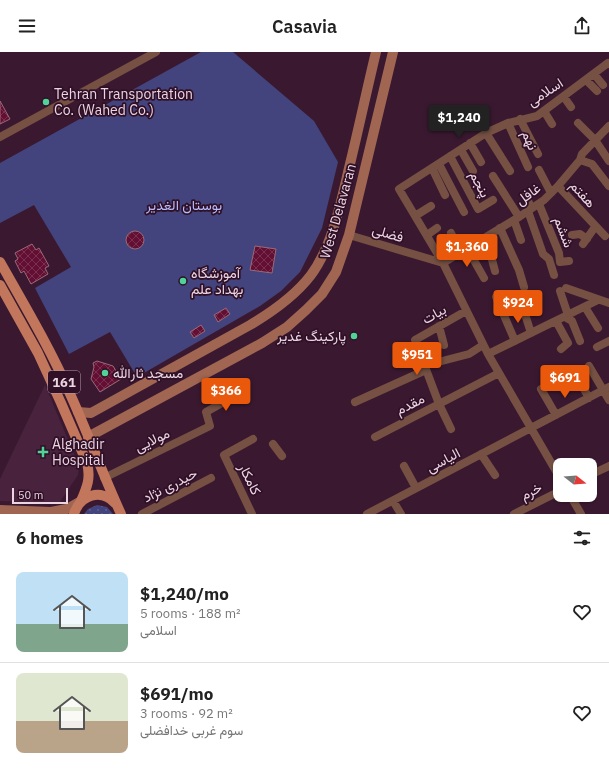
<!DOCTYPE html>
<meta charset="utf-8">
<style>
body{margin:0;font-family:"IBM Plex Sans",Vazirmatn,sans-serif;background:#f2f2f2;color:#222;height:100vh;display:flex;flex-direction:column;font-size:15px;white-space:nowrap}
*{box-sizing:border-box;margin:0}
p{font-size:13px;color:#767676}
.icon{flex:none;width:22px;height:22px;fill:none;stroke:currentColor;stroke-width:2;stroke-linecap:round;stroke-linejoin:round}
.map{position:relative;height:462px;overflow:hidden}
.panel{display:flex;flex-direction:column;background:#fff;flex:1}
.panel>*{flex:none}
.needle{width:26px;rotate:107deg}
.fabs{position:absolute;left:553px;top:406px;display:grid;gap:8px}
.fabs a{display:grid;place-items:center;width:44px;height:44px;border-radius:8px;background:#fff;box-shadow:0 1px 3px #0004;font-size:20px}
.scale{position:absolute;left:12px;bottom:10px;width:56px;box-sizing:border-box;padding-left:4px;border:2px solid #ecd5e3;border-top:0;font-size:11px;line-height:14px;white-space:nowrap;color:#ecd5e3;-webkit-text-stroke:3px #2f1026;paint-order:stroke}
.price{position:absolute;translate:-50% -34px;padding:0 9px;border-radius:4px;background:#ea580c;color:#fff;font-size:13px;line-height:26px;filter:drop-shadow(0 1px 2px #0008)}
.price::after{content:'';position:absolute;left:50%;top:24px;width:12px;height:9px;margin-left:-6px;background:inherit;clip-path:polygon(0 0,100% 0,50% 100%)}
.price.active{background:#222;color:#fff}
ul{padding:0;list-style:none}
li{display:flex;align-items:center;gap:12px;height:100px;padding:0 16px}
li+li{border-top:1px solid #e0e0e0}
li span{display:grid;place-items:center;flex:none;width:112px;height:80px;border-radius:8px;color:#555}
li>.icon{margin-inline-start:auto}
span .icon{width:48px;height:48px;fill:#fffc;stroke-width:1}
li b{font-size:17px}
h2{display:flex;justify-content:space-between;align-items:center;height:48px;padding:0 16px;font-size:17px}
header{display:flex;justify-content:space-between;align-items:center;height:52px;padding:0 16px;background:#fff;font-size:18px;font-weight:600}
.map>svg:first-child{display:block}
</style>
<header><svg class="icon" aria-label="menu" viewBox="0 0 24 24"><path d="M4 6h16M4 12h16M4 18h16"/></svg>Casavia<svg class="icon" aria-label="share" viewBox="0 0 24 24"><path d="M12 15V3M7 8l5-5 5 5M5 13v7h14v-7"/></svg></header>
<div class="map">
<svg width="609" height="462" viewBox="0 0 609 462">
<defs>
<pattern id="grass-dots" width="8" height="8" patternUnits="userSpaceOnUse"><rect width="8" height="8" fill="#43447e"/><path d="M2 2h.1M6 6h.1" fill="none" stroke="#5e5e90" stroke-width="1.8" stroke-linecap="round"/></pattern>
<pattern id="building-cross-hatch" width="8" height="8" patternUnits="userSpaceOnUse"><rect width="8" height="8" fill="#630f33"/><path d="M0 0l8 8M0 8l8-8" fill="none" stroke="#7a3150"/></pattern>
</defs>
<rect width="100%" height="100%" fill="#3a1930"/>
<path fill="#49233d" d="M45 333 79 414 78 423 59 451 0 449V427Z"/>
<path fill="url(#grass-dots)" d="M97 453 107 455 113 462H84L88 457Z"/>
<path fill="#43447e" d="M201 0H233L314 69 338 110 322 176 300 220 281 239 260 254 137 325 110 280 69 302 35 236 71 215 34 153 0 171V111Z"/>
<path fill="url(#building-cross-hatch)" stroke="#996a78" d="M0 49 10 67 0 72Z
M126 188a9 9 0 1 1 18 0a9 9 0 1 1-18 0Z
M32 192 36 198 39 196 49 214 45 216 48 222 31 232 24 219 21 221 15 209 18 207 15 201Z
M255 194 276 197 272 221 250 218Z
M226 256 230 262 218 270 214 263Z
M201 273 205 279 194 286 190 280Z
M97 309 113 314 121 327 100 340 91 327 94 315 93 311Z"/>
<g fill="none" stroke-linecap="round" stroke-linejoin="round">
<path stroke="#755043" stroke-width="8" d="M594 22 603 33
M586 28 597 39
M564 45 571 55
M544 59 552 72
M520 67 538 102
M508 71 528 115
M578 71 595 88 609 109
M486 81 510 119
M0 85 156 0
M470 91 481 110
M461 98 473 119
M450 104 478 157 493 148
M580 108 592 112 609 134
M439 112 464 160
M432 116 445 143
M539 118 551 141
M493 124 519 165
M558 134 605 184
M525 144 532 156
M539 152 559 201 560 210 569 209
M528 159 543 202 549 207 554 223
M415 164 431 154
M514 168 521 188
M500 176 519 218 524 235
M451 181 461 200
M349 183 443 211
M427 183 437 176
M572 183 580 182 587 187
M486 185 495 219
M583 192 595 175
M467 196 484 226
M443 211 519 165 544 148 558 134 580 108 582 102 609 74
M566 236 609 251
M560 239 568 263
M496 245 515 289
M585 255 598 276
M523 256 531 281
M565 265 572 269 580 289
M556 269 568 291 561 297
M439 274 444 293
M597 295 609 289
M488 302 598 248
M442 309 469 302 483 293
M589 314 609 348
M573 318 589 346
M541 337 556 363
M355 350 426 318
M451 377 439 352 415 288 466 259
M375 385 499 321
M273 392 282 404
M481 402 495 423
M404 414 416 436
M590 423 609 414
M104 426 210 374 206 360 236 343
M560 426 488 302 443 211 399 137 486 81 508 71 537 64 608 11 609 12
M570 443 581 462
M393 449 401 462
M142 462 211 426
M252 462 224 403 253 387
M367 462 609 335
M514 462 560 439"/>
<path stroke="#a06652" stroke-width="10" d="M78 360 91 361 250 273C272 260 295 244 311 223 333 193 341 149 350 112 359 75 367 37 376 0
M88 385 262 291 287 275 306 258 322 242 336 220 349 183 393 0
M0 458 51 460 67 457 81 449"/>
<path stroke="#c2775d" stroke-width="10" d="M0 210C25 254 51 298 71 344 89 384 103 423 121 462
M0 233 38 301 61 351 87 411C91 426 87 435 81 449
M74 462C80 443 101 436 115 451"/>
</g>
<g fill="#50d398" stroke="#2f1026" stroke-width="1.5">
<circle cx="46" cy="50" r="4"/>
<circle cx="183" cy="229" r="4"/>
<circle cx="354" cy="284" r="4"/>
<circle cx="105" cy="321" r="4"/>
<path d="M41 394h4v4h4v4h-4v4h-4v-4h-4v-4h4z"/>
</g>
<g text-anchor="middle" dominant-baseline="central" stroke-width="3.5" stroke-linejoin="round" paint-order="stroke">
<rect fill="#2f1026" stroke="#b39aaa" stroke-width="1" x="48" y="319" width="32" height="22" rx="3"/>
<g font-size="13" font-weight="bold" fill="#ecd5e3">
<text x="64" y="330">161</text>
</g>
<g font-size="14" fill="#ecd5e3" stroke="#2f1026">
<text transform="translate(545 40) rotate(-33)">اسلامی</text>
<text transform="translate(530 88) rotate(66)">نهم</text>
<text transform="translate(480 132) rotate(62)">پنجم</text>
<text transform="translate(528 142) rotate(-36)">غافل</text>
<text transform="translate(583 142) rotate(48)">هفتم</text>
<text transform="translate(338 159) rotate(-74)">West Delavaran</text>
<text transform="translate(564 180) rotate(69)">ششم</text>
<text transform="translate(388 181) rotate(16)">فضلی</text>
<text transform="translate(434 262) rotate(-29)">بیات</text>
<text transform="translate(410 352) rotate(-27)">مقدم</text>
<text transform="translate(152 388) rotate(-26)">مولایی</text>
<text transform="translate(443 408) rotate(-28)">الیاسی</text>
<text transform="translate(250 427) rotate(64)">کامکار</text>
<text transform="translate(170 433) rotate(-27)">حیدری نژاد</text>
<text transform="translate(531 439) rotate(-27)">خرم</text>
</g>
<g font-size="14" fill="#ecd5e3" stroke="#2f1026" text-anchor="start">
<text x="54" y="42">Tehran Transportation<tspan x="54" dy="16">Co. (Wahed Co.)</tspan></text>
<text x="191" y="221">آموزشگاه<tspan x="191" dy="16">بهداد علم</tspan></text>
<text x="346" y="284" text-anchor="end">پارکینگ غدیر</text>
<text x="113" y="321">مسجد ثارالله</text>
<text x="52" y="392">Alghadir<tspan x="52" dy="16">Hospital</tspan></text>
</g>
<g font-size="14" fill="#b7bcfc" stroke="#2f1026">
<text x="184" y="153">بوستان الغدیر</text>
</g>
</g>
</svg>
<div class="fabs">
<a><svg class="needle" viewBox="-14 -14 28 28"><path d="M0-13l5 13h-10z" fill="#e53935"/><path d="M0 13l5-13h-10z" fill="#767676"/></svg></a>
</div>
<div class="scale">50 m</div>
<b class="price active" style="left:459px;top:87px">$1,240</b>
<b class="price" style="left:467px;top:216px">$1,360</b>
<b class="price" style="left:518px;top:272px">$924</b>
<b class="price" style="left:417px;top:324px">$951</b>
<b class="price" style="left:565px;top:347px">$691</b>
<b class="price" style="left:226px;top:360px">$366</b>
</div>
<section class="panel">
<h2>6 homes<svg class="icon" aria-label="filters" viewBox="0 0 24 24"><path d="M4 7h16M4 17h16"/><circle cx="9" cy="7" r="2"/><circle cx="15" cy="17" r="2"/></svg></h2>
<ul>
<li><span style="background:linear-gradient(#bfe0f5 65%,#7fa58c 0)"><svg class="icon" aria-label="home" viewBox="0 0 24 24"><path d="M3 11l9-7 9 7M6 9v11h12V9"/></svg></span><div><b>$1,240/mo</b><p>5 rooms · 188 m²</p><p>اسلامی</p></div><svg class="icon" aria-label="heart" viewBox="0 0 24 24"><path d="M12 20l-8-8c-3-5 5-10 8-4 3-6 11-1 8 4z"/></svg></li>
<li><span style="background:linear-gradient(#dfe7d0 60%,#b9a48a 0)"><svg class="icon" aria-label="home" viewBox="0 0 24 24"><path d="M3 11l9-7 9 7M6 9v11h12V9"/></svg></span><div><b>$691/mo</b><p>3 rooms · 92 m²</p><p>سوم غربی خدافضلی</p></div><svg class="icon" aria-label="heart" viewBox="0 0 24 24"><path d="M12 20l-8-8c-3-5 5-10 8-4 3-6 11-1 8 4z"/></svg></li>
</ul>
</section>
